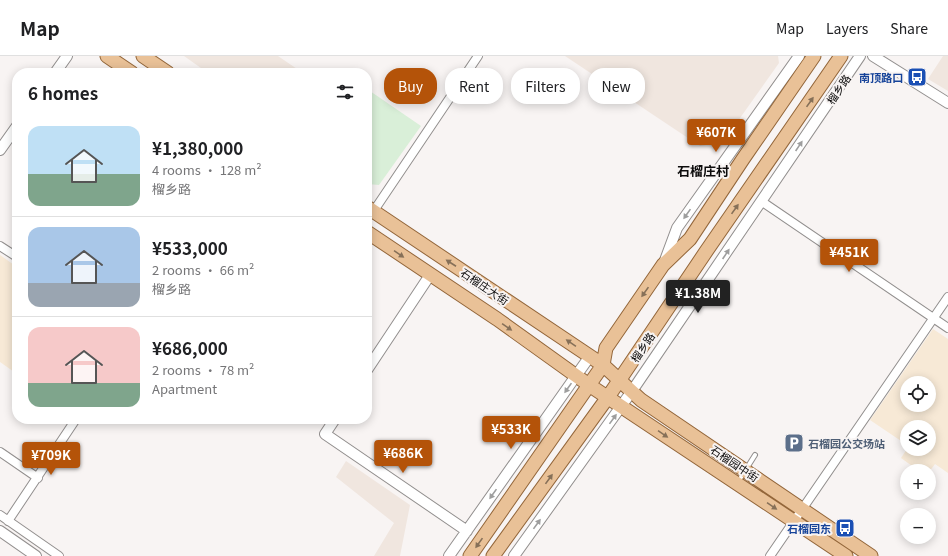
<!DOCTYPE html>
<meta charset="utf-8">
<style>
body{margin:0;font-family:Georgia,"Noto Sans SC",serif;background:#f6f6f6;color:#202124;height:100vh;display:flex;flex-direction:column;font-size:15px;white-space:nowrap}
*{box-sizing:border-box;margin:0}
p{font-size:13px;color:#757577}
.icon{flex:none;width:22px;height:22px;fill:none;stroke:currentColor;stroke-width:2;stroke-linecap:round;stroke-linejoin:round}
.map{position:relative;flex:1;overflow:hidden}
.panel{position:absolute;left:12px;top:12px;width:360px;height:356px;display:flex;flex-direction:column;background:#fff;border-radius:16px;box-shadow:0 2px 10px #0003}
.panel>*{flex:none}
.guide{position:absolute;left:384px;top:12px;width:380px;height:36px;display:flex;gap:8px}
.fabs{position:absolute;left:900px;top:320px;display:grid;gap:8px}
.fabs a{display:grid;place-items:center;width:36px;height:36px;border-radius:50%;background:#fff;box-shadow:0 2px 10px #0003;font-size:20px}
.price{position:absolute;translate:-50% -34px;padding:0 9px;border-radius:4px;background:#b45309;color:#fff;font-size:13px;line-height:26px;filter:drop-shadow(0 1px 2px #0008)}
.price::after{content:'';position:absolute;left:50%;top:24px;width:12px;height:9px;margin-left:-6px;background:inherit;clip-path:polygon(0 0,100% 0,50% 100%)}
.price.selected{background:#222;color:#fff}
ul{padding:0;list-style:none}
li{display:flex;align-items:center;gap:12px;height:100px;padding:0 16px}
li+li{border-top:1px solid #e0e0e0}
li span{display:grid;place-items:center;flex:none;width:112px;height:80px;border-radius:12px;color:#555}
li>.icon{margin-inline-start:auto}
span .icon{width:48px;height:48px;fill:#fffc;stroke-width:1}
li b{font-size:17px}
h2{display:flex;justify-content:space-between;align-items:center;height:48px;padding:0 16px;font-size:17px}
.chip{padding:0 14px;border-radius:16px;background:#fff;box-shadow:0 2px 10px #0003;font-size:14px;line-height:36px}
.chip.selected{background:#b45309;color:#fff}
header{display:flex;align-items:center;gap:24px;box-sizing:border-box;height:56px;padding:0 20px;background:#fff;border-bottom:1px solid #e0e0e0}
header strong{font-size:19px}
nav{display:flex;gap:22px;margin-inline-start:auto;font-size:14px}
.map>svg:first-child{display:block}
</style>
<header>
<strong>Map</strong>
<nav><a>Map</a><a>Layers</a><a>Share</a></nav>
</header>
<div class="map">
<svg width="948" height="500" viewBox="0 0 948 500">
<rect width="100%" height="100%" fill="#f8f4f3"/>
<path fill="#f0e6df" d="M184 0H278L303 17H208Z
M565 0H778L779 7 723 86 700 90Z
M943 0H948V35L928 23Z
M346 405 410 449 400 500H374L394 467 336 421Z"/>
<path fill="#f7e9d6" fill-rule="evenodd" d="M0 199 17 211V318L0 306Z
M933 273 948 283V417L935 408 929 416V415H919L901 402 907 393H929V371H907V389L870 364ZM907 327H929V349H907Z"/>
<path fill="#d9efd8" d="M367 33 421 70 379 129 367 128Z"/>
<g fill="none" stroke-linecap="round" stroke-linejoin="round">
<defs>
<path id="service" d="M738 426 755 399"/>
<path id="minor" d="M761 145 948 272
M373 156 478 0
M0 190 17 201
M0 396 38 422
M0 459 59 500
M8 465 76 363
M770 500 948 241"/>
<path id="tertiary" d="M873 0 948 47
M55 17 67 0
M0 94 17 70
M664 207 677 172 799 0
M367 314 430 219
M335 363 325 378 467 475
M0 475 36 500
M449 500 590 300
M514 500 632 335 860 0"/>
<path id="primary" d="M107 0 132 17
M143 0 168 17
M367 151 603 309 641 344 871 500
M367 176 497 263 589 329 846 500
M470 500 603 309 606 292 663 209 690 183 743 103 814 0
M493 500 608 341 705 197 841 0"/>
</defs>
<use href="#service" stroke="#928f8e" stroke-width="6"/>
<use href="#minor" stroke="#928f8e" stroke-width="10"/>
<use href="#tertiary" stroke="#928f8e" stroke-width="12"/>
<use href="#primary" stroke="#93663a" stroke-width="15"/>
<use href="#service" stroke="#fff" stroke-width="4"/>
<use href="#minor" stroke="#fff" stroke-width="8"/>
<use href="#tertiary" stroke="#fff" stroke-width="10"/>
<use href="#primary" stroke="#e9c197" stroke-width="13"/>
</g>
<defs><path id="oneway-solid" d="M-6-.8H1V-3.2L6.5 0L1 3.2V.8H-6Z"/></defs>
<g fill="#867058">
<use href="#oneway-solid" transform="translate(810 46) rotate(-55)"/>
<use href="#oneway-solid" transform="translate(735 153) rotate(-55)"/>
<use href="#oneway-solid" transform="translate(399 198) rotate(34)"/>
<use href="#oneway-solid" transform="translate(451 207) rotate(-147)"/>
<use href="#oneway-solid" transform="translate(645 236) rotate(125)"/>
<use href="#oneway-solid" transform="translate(507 271) rotate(35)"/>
<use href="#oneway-solid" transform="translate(571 287) rotate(-146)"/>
<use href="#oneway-solid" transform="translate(663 378) rotate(34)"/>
<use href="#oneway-solid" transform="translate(549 423) rotate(-54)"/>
<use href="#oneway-solid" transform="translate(772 450) rotate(34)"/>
<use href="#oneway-solid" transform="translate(479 487) rotate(125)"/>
</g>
<g fill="#9e9e9e">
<use href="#oneway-solid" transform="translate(799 90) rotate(-56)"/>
<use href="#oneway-solid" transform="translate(687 158) rotate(125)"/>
<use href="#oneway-solid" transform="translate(726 198) rotate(-56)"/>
<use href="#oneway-solid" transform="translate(568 332) rotate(125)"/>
<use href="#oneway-solid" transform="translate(613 363) rotate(-54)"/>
<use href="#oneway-solid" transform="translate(493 438) rotate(125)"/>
<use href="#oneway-solid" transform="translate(537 468) rotate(-54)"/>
</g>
<defs>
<symbol id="bus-square" viewBox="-11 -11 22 22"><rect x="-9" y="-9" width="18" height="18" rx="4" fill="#1a4fb4" stroke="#f8f4f3"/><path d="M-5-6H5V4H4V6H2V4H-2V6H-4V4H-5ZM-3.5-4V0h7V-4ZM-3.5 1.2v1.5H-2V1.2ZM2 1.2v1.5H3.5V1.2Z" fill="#fff"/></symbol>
<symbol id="parking-square" viewBox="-11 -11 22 22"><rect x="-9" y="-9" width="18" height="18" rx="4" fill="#5c6f8a" stroke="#f8f4f3"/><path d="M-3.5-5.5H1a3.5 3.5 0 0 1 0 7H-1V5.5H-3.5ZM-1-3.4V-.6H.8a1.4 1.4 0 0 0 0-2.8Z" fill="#fff"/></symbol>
</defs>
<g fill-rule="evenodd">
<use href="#bus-square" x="906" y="10" width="22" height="22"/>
<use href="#parking-square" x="783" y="376" width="22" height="22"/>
<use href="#bus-square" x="834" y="461" width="22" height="22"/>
</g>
<g text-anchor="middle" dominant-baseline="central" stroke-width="4" stroke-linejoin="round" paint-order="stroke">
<g font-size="11" font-weight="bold" fill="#164399" stroke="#f8f4f3" text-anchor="end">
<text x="903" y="21">南顶路口</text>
<text x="831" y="472">石榴园东</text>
</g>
<g font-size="11" fill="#0d0c0c" stroke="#f8f4f3">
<text transform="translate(838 33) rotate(-56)">榴乡路</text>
<text transform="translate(485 230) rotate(34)">石榴庄大街</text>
<text transform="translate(642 291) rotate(-56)">榴乡路</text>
<text transform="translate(735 407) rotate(34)">石榴园中街</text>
</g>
<g font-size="11" font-weight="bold" fill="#4e5e75" stroke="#f8f4f3" text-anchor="start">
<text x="808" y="387">石榴园公交场站</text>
</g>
<g font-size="13" font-weight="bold" fill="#0d0c0c" stroke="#f8f4f3">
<text x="703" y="114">石榴庄村</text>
</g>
</g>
</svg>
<div class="fabs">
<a><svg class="icon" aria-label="locate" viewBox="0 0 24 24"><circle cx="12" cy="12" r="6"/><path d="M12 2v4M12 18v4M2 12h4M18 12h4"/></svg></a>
<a><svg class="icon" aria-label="layers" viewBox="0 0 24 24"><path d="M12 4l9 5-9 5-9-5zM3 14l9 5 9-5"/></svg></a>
<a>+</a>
<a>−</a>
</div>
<b class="price" style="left:716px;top:97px">¥607K</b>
<b class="price" style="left:849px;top:217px">¥451K</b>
<b class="price selected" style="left:698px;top:258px">¥1.38M</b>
<b class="price" style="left:511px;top:394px">¥533K</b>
<b class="price" style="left:403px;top:418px">¥686K</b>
<b class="price" style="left:51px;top:420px">¥709K</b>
<div class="guide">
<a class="chip selected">Buy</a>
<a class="chip">Rent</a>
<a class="chip">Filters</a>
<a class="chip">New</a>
</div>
<section class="panel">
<h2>6 homes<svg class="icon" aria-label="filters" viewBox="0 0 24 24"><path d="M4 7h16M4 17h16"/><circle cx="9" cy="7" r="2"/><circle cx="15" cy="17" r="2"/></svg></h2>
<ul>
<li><span style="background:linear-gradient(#bfe0f5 60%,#7fa58c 0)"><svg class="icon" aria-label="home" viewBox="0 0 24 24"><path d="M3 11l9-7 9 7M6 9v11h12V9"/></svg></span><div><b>¥1,380,000</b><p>4 rooms · 128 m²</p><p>榴乡路</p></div></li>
<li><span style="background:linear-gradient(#a9c7e8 70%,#9aa5b1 0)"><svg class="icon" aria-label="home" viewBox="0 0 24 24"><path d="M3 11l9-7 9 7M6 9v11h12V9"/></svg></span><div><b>¥533,000</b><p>2 rooms · 66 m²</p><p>榴乡路</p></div></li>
<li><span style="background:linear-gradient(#f6c9c9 70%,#7fa58c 0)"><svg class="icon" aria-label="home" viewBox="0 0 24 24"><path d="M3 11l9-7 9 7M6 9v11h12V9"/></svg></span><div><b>¥686,000</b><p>2 rooms · 78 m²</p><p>Apartment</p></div></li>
</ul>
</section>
</div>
